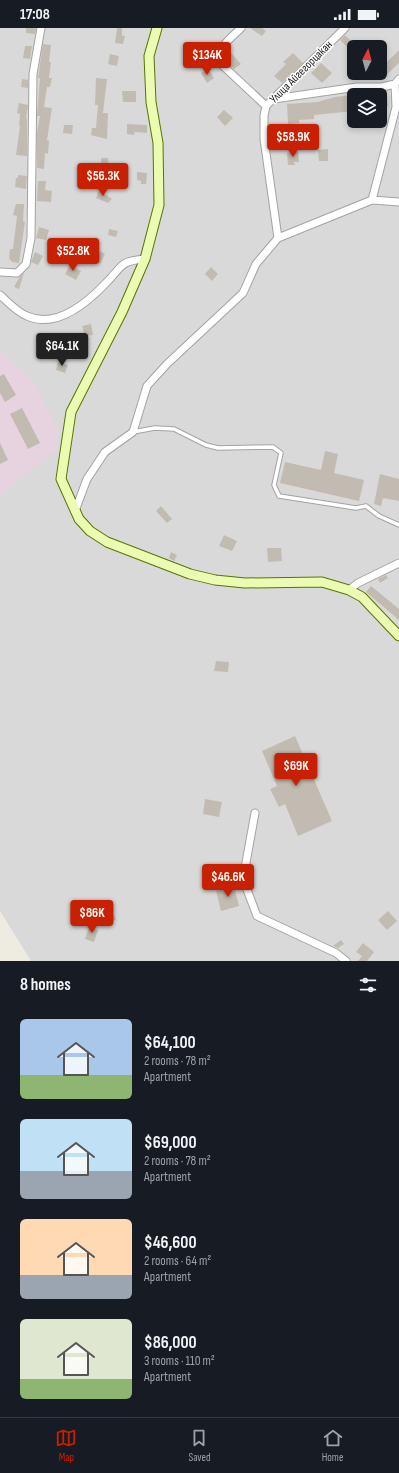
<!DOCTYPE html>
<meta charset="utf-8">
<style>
body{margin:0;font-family:"Sofia Sans Condensed",sans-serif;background:#20242c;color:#f1f3f6;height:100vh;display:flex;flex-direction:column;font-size:15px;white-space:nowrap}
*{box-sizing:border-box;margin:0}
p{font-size:13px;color:#9ea1a6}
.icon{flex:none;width:22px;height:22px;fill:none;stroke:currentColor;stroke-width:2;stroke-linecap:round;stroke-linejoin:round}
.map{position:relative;height:933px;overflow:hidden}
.panel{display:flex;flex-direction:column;background:#171b24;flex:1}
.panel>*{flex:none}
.needle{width:26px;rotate:6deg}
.controls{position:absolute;left:347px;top:12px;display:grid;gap:8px}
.controls a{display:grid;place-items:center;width:40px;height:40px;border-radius:6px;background:#171b24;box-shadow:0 2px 6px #0003;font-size:20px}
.price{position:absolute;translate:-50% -34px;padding:0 9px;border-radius:4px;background:#c82000;color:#fff;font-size:13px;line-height:26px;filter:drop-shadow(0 1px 2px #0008)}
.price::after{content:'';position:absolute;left:50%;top:24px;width:12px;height:9px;margin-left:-6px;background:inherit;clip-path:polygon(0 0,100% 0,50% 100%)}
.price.current{background:#222;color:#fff}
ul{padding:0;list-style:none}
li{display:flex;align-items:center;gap:12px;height:100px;padding:0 20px}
li span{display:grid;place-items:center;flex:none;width:112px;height:80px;border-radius:6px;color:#555}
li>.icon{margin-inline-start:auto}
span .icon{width:48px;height:48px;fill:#fffc;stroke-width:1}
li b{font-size:17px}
h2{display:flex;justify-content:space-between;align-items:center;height:48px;padding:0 20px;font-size:17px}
.status{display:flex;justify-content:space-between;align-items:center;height:28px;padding:0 20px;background:#171b24;direction:ltr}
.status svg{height:11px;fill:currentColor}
.menu{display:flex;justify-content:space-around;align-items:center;height:56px;border-top:1px solid #363941;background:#171b24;font-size:11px;color:#9ea1a6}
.menu a{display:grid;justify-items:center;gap:2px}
.menu .current{color:#c82000}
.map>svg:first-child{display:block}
</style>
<div class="status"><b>17:08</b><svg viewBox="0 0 49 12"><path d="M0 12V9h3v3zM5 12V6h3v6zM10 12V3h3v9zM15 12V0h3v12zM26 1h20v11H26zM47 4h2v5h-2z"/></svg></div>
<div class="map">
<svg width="399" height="933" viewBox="0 0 399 933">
<rect width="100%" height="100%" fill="#eeece1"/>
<path fill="#dad9d9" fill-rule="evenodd" d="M0 0H399V933H31L0 883ZM354 19H380V45H354ZM354 67H380V93H354Z"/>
<path fill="#e7d3e0" d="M0 324 35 356 54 393 58 421 48 426 49 431 45 432 0 467Z"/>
<path fill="#c2bbb1" d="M26 0H36L35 6 26 5Z
M117 0H122V8H125L123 16 115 15Z
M250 0H262L266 3 262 8Z
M345 7 354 16 349 21 340 12Z
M43 16 51 17 49 34H51L49 50H52L50 59H47L44 79 52 80 47 112 49 113 48 126 45 125 44 141 37 140V104L40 88H37L40 50H38Z
M25 18H32L30 31 23 30Z
M399 22V35L383 50 380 47V41Z
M231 25 241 36 234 41 225 33Z
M293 25 303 35 282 55 274 48 286 36 283 34Z
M110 26 119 28 117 38 108 36Z
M321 35 332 45 322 55 311 45Z
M208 41 214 50 207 55 201 45Z
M96 50 107 51 103 85H108L107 111 91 107 92 100H96L98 77H95Z
M22 51 28 52V60L21 59Z
M122 63H136V74H123Z
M354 67V83L314 87V91L299 92V95L288 96 287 76 317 74 335 69Z
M381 67H387L388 78 382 79Z
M19 75 28 77 26 91H27V128L16 127 20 98 19 97 20 86 17 85Z
M224 82 233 90 225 98 217 89Z
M127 96 147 97V105L135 104 134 107 127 106Z
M64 97H73L72 106 63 105Z
M312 107 313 115 302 117 301 109Z
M328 121V133H319L318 122Z
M298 124 299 134H294L295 137H288L287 125Z
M101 130H108L109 147 103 163 96 161 98 155 102 156Z
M137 144 147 145 146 156H141V153L137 152Z
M18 147 27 148 26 161 15 159 16 150H18Z
M38 153H46L45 162 52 163 51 174 37 173Z
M99 162 112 171 108 175 96 170Z
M16 176H24L23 193 25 194 19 235 12 234 9 230 10 221H13L17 188 13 187Z
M39 199 49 202 46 212 36 210Z
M109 201 118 203 116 209 108 207Z
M91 223 98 227 100 223 105 226 100 236 87 230Z
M35 224 43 228 38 237 31 234Z
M70 237 81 243 76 252 65 246Z
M211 239 218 246 212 253 205 246Z
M24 245 19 261 14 259 19 250Z
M91 296 93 307 85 308 82 298Z
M58 334 68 337 65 345 56 342Z
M4 346 16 367 5 374 0 365V348Z
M22 380 40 415 28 421 10 386Z
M0 415 8 432 0 436Z
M325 423 338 426 334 445 364 452 359 473 280 455 285 434 321 442Z
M380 446 399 451V473L383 470 381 478 374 476Z
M161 478 172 491 167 495 156 483Z
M224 507 237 513 232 523 219 518Z
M267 520H281L282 533 268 534Z
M171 524 177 527 174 533 169 530Z
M386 547 388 550 380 555 378 551Z
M371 558 399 581V592L366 564Z
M216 633 229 634 228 644 214 643Z
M295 708 332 793 298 808 285 776 279 779 270 761 277 758 262 723Z
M205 771 222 774 219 789 203 786Z
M234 858 239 878 221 883 216 863Z
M111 883 116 891 107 897 102 889Z
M388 883 397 893 387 902 378 892Z
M89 899 98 902 94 914 85 911Z
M341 912 344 916 338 920 333 918Z
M363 915 374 924 367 933H358L362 928 356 924Z"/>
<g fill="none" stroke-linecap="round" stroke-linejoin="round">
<defs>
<path id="lane" d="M133 404 155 400 174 401 206 417 218 420 273 419 281 425 274 457 279 468 356 480 366 478 379 488 399 497"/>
<path id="street" d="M241 0C231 10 216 20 220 35L266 78
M274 71 357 59H382L395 56 399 51
M372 172 396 79 395 56
M278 210 264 111V88L266 78 345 0
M0 244 17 245 26 236 31 210 33 46 41 0
M0 267C8 274 17 284 27 288 56 301 87 275 106 255 123 238 119 233 145 231
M75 483 87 451 105 424 133 404 147 358 167 336 243 265 256 236 278 210 372 172 399 174
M349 562 358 555 399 535
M255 785 243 851 257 888 336 925 346 933"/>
<path id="secondary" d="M157 0 149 28 151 74 158 115 159 177 145 231 122 284 71 384 61 451 79 491 90 503 107 514 190 546 215 552 245 555 322 554 349 562 362 569 399 608"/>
</defs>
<use href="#lane" stroke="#a3a3a3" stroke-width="5.5"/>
<use href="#street" stroke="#a3a3a3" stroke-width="9"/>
<use href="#secondary" stroke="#567402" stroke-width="11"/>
<use href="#lane" stroke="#fff" stroke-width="3.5"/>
<use href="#street" stroke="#fff" stroke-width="7"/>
<use href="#secondary" stroke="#ecfbb2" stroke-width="9"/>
</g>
<g text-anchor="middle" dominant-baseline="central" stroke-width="3" stroke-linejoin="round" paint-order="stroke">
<g font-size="12" fill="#1c1c1c" stroke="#fff">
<text transform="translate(301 44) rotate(-45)">Улица Айгегорцакан</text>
</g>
</g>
</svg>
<div class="controls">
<a><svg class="needle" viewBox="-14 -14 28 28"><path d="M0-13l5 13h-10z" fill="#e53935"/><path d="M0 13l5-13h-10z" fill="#9ea1a6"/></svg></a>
<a><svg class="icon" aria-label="layers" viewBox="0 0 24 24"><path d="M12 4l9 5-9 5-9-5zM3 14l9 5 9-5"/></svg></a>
</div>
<b class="price" style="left:207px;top:48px">$134K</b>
<b class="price" style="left:293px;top:130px">$58.9K</b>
<b class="price" style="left:103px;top:169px">$56.3K</b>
<b class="price" style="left:73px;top:244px">$52.8K</b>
<b class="price current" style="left:62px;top:339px">$64.1K</b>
<b class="price" style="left:296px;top:759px">$69K</b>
<b class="price" style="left:228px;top:870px">$46.6K</b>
<b class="price" style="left:92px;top:906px">$86K</b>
</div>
<section class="panel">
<h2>8 homes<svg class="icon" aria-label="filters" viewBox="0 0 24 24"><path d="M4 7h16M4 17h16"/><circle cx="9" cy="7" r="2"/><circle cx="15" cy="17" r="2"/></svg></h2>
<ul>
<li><span style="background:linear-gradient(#a9c7e8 70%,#8fb573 0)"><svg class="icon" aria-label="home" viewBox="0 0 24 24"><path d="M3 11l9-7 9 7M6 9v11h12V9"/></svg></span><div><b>$64,100</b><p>2 rooms · 78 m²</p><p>Apartment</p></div></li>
<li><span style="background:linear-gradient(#bfe0f5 65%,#9aa5b1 0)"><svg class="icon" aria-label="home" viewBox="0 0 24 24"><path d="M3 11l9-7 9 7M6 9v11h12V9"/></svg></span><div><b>$69,000</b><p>2 rooms · 78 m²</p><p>Apartment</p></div></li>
<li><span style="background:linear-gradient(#ffd9b3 70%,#9aa5b1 0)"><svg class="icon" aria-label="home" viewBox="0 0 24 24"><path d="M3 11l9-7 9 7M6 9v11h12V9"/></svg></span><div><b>$46,600</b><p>2 rooms · 64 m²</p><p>Apartment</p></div></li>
<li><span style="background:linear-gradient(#dfe7d0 75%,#8fb573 0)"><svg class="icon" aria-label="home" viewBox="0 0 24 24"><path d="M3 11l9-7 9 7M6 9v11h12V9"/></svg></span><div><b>$86,000</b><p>3 rooms · 110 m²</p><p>Apartment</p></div></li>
</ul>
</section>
<nav class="menu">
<a class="current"><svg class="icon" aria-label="map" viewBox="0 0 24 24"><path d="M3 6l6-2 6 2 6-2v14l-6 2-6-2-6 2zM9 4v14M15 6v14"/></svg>Map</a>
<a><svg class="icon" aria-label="saved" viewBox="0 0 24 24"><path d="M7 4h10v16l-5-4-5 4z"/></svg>Saved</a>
<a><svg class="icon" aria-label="home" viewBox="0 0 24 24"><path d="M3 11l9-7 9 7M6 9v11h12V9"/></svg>Home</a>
</nav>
